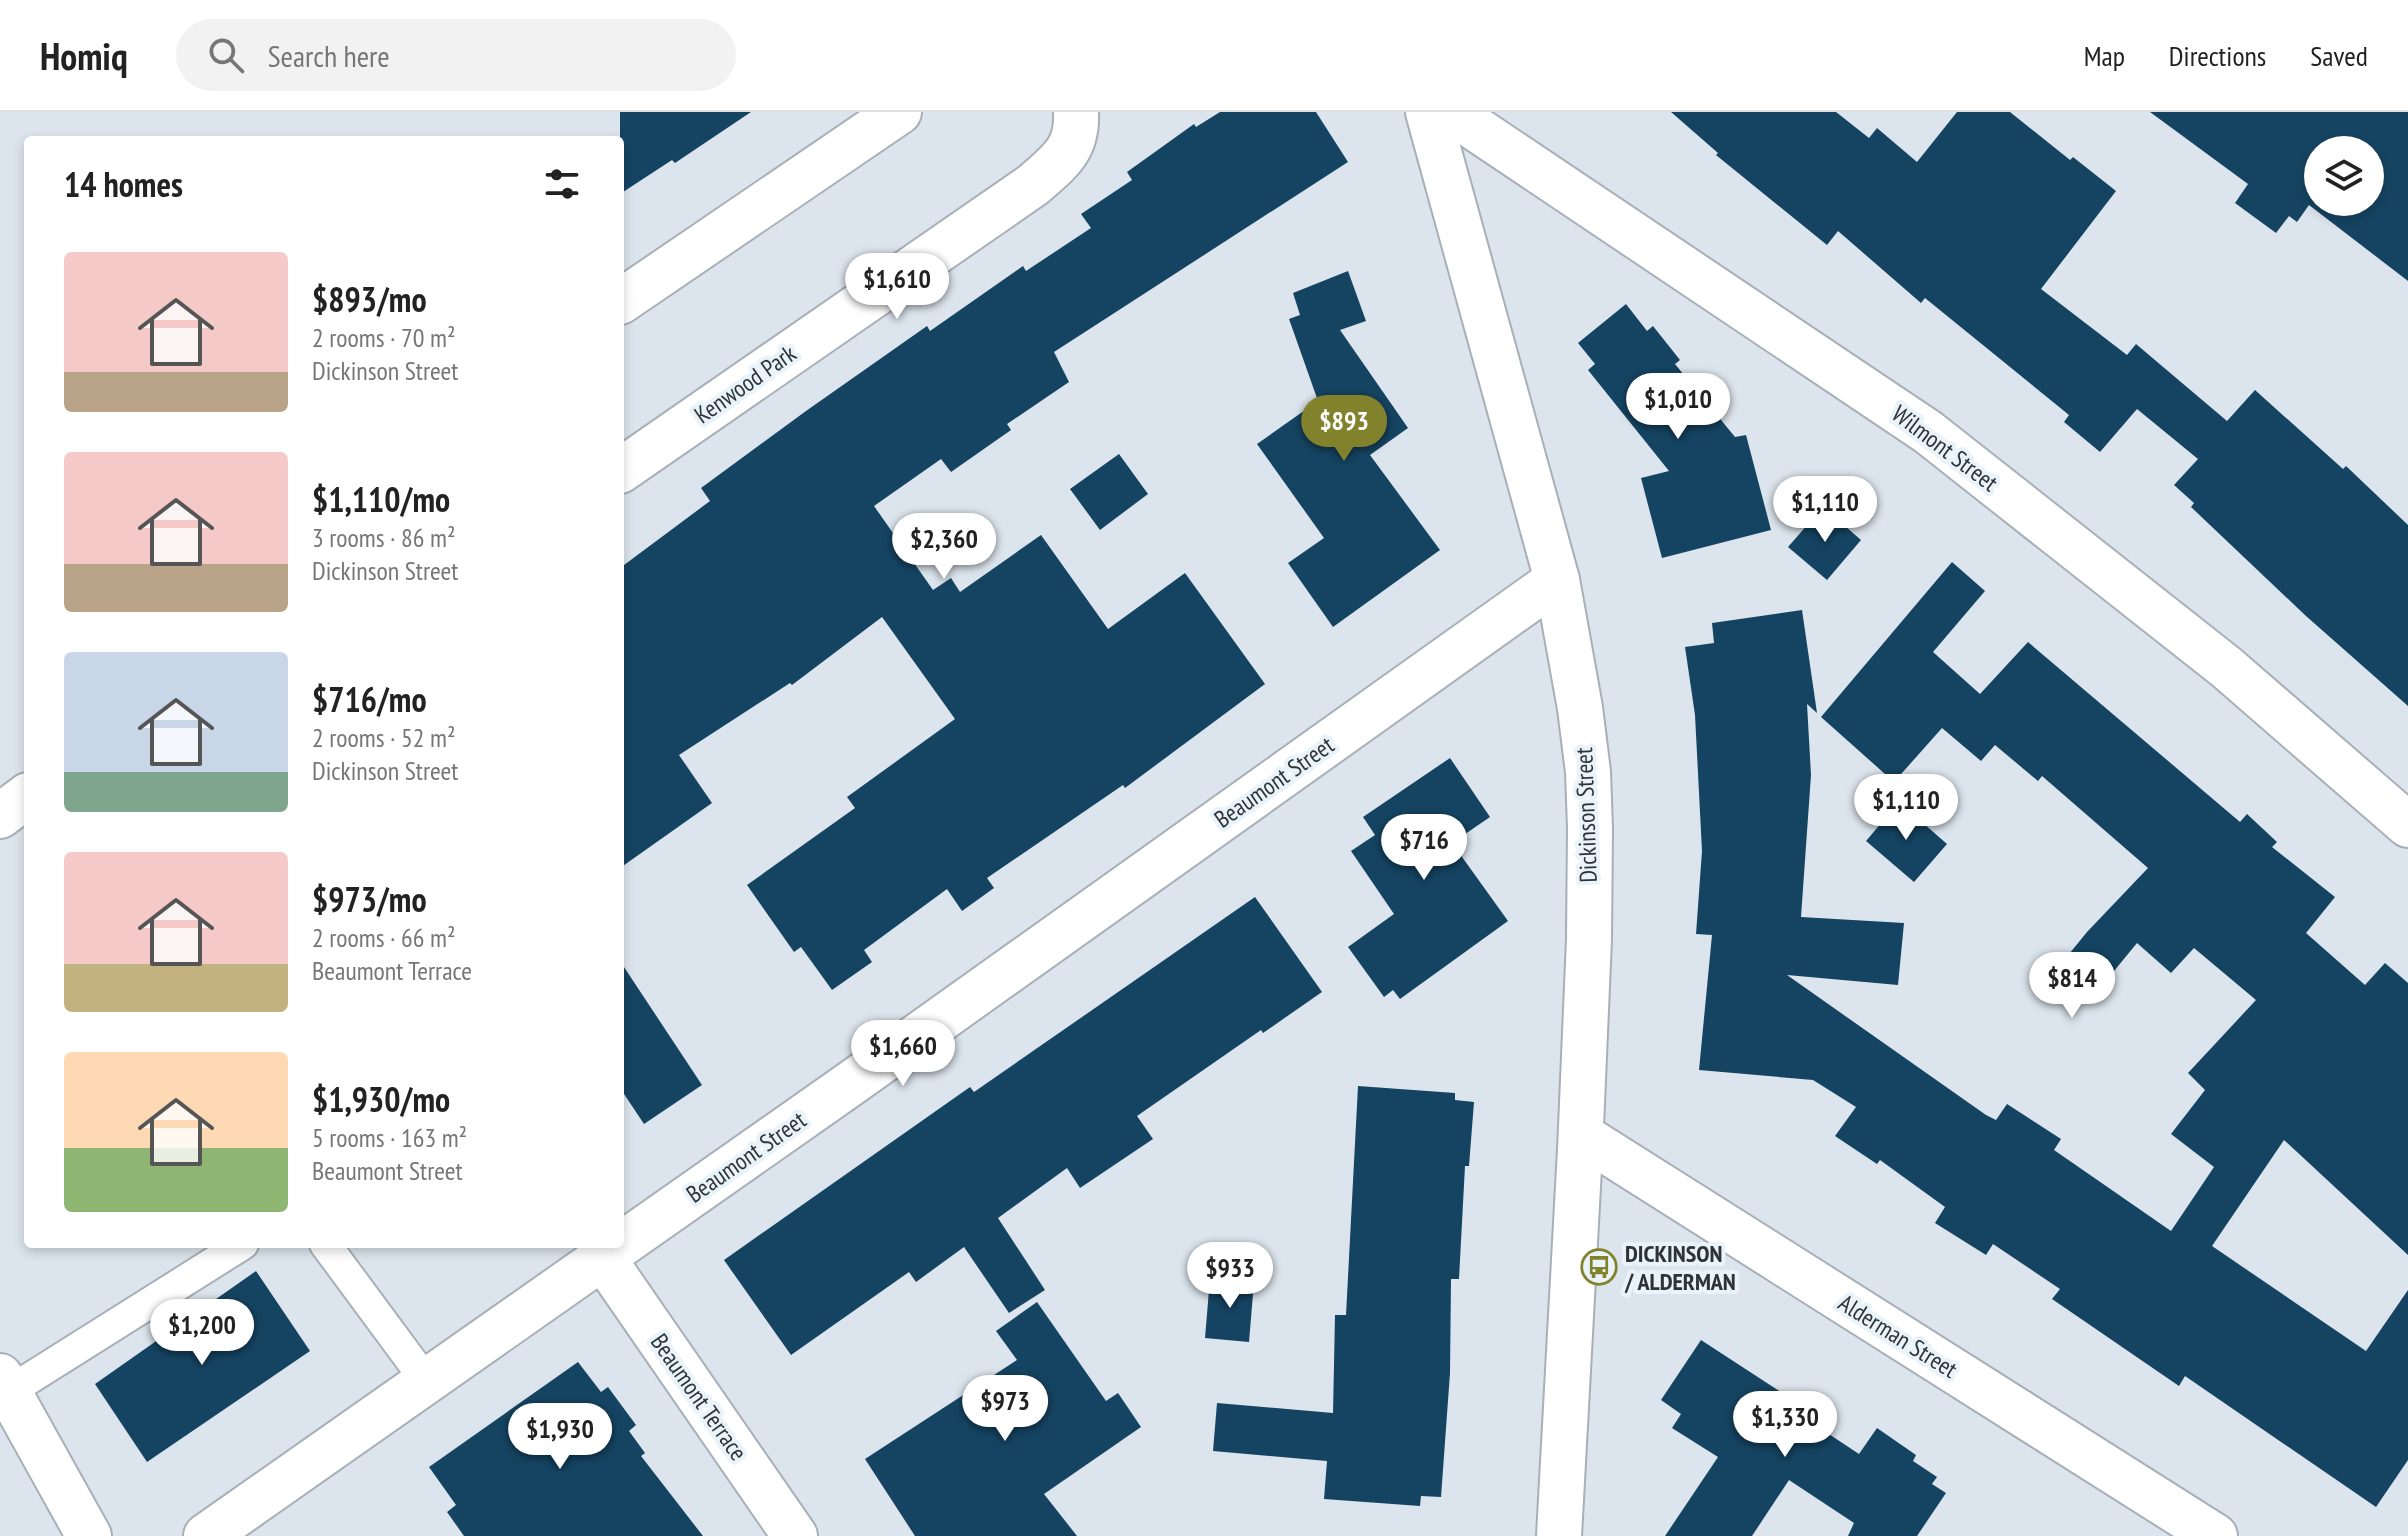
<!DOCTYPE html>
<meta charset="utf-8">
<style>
body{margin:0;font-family:"PT Sans Narrow",sans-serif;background:#f2f2f2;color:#222;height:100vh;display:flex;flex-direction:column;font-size:30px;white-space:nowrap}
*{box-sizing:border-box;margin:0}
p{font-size:26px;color:#767676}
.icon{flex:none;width:44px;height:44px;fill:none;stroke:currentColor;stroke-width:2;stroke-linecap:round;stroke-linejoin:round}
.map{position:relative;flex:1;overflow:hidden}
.panel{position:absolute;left:24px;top:24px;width:600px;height:1112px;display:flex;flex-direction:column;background:#fff;border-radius:8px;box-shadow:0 4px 12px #0003}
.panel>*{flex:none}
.tools{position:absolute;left:2304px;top:24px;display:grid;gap:16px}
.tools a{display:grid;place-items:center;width:80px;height:80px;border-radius:50%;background:#fff;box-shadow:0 4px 12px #0003;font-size:40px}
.price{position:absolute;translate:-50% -68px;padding:0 18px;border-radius:28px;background:#fff;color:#222;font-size:26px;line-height:52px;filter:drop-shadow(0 2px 4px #0008)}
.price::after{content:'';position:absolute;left:50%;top:48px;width:24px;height:18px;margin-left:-12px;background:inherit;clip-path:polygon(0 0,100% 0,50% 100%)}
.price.current{background:#82822c;color:#fff}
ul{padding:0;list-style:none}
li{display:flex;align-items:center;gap:24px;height:200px;padding:0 40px}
li span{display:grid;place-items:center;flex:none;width:224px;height:160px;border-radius:8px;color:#555}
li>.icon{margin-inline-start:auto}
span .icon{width:96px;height:96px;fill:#fffc;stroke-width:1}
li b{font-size:34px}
h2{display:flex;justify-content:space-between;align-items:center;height:96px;padding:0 40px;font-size:34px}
header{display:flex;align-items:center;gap:48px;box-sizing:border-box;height:112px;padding:0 40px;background:#fff;border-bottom:2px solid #e0e0e0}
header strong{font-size:38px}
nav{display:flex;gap:44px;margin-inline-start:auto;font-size:28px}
.search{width:560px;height:72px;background:#f2f2f2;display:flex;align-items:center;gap:20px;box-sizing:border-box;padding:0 28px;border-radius:44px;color:#767676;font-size:30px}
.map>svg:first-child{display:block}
</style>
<header>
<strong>Homiq</strong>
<div class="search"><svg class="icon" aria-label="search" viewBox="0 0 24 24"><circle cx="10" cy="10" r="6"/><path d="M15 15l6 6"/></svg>Search here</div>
<nav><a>Map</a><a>Directions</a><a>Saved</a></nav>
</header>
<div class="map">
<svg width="2408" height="1424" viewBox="0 0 2408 1424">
<rect width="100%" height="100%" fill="#dce5ed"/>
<path fill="#154462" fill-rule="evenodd" d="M620 0H751L675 51 672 48 620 82Z
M1220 0H1316L1348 50 1054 240 1069 270 1007 312 1011 318 951 360 941 347 874 394 933 478 951 466 960 480 1041 423 1108 517 1185 461 1265 572 1125 676 1123 673 987 766 994 776 962 799 947 777 864 838 872 850 832 878 801 835 794 840 747 773 855 696 847 685 955 607 882 505 792 573 790 571 679 643 712 691 620 756V456L710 389 701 376 806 299 927 214 930 219 1023 154 1026 159 1091 116 1081 102 1132 68 1127 60 1194 12 1196 15Z
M1671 0H1836L1869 26 1877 16 1917 50 1957 0H2010L2070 48 2073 45 2116 79 2041 177 2127 243 2136 232 2227 309 2255 278 2343 357 2346 354 2408 413V594L2306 504 2191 395 2194 391 2174 373 2198 347 2137 297 2100 340 2064 310 2069 303 1925 186 1921 191 1838 119 1827 133 1716 43 1718 41Z
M2150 0H2408V169L2309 93 2297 110 2289 104 2276 121 2235 91 2248 72ZM2318 38H2370V90H2318Z
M1348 159 1366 209 1340 218 1408 316 1370 343 1440 438 1333 515 1288 451 1324 426 1257 332 1318 289 1289 207 1300 203 1293 181Z
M1626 192 1647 219 1653 214 1680 248 1675 252 1735 325 1746 323 1771 418 1662 446 1641 366 1669 359 1588 258 1595 252 1578 231Z
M1119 342 1148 382 1100 418 1070 377Z
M1823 395 1861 428 1827 468 1788 435Z
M1952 450 1985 479 1933 540 1980 582 2028 530 2240 710 2247 702 2277 730 2272 735 2335 785 2306 821 2365 873 2385 851 2408 871V1143L2284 1028 2212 1134 2366 1239 2408 1178V1348L2376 1395 2185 1264 2179 1274 2052 1187 2060 1177 1993 1132 1986 1143 1935 1111 1945 1095 1880 1048 1877 1052 1835 1024 1856 995 1813 968 1699 958 1712 823 1696 822 1702 739 1695 603 1685 535 1714 531 1712 511 1802 498 1817 601 1807 592 1811 663 1801 805 1904 811 1898 873 1787 863 1986 1003 1996 1008 2007 992 2061 1027 2054 1038 2171 1119 2214 1055 2171 1022 2205 978 2188 961 2256 888 2194 836 2171 861 2137 831 2087 892 2052 863 2087 820 2148 756 2042 664 2038 669 1995 633 1981 649 1942 616 1894 670 1821 605Z
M1450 646 1490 705 1452 731 1508 809 1400 887 1393 878 1384 885 1348 835 1394 802 1351 739 1375 723 1363 705Z
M1899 690 1947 732 1914 770 1866 729Z
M1255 785 1322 880 1263 921 1261 918 1137 1004 1153 1027 1080 1076 1067 1056 998 1106 1045 1178 1009 1201 964 1135 916 1170 909 1160 791 1243 724 1148 970 975 974 980Z
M620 849 702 973 644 1012 620 976Z
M1358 974 1455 981V988L1474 990 1469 1054H1465L1459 1167H1451L1450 1261 1441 1385 1421 1384 1420 1394 1324 1387 1327 1349 1213 1339 1217 1291 1333 1301 1335 1203H1346Z
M256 1159 310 1239 147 1350 95 1272Z
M1210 1166 1254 1170 1249 1230 1205 1226Z
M1037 1190 1106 1289 1118 1281 1141 1315 1044 1382 1077 1424H915L865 1347 1017 1248 996 1219Z
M1701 1228 1784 1282 1779 1289 1859 1342 1877 1316 1916 1343 1913 1349 1937 1365 1932 1372 1946 1381 1917 1424H1848L1854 1411 1789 1368 1752 1424H1665L1718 1345 1672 1316 1681 1302 1661 1288Z
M578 1250 601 1280 608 1275 636 1313 629 1319 645 1341 641 1344 703 1424H464L447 1400 456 1393 429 1355Z"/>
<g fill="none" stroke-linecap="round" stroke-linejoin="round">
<defs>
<path id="lane" d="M325 1132 427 1270
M8 1280 243 1132"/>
<path id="street" d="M1451 0 1928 320 2226 555 2408 713
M620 190 899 0
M620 359 1033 73C1059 50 1078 38 1076 0
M0 704 28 683
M1581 1023 2215 1424
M603 1146 795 1424
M206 1424 850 972 1557 468"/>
<path id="secondary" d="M1428 0 1557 468 1580 596 1588 660 1590 716 1589 827 1580 1038 1559 1424"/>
<path id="primary" d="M0 1264 89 1424"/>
</defs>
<use href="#lane" stroke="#a7b0b7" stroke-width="34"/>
<use href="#street" stroke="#a7b0b7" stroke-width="48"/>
<use href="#secondary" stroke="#a7b0b7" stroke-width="48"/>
<use href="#primary" stroke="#a7b0b7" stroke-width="48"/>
<use href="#lane" stroke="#fff" stroke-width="30"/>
<use href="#street" stroke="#fff" stroke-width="44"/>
<use href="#secondary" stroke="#fff" stroke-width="44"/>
<use href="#primary" stroke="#fff" stroke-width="44"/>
</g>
<defs>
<symbol id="bus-ring" viewBox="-11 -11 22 22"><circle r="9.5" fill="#e9f3fa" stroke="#82822c" stroke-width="1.5"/><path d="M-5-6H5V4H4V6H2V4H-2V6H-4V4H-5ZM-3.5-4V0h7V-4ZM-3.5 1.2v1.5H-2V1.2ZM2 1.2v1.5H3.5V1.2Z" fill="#82822c"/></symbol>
</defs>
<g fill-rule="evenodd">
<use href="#bus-ring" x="1579" y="1135" width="40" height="40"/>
</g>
<g text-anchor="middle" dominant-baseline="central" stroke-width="8" stroke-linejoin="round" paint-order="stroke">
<g font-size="24" fill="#2f3336" stroke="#e9f3fa">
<text transform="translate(745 272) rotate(-35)">Kenwood Park</text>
<text transform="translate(1945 336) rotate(37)">Wilmont Street</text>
<text transform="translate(1274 670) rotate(-35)">Beaumont Street</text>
<text transform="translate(1586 703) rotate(-92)">Dickinson Street</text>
<text transform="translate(746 1045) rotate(-35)">Beaumont Street</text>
<text transform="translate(1898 1224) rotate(32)">Alderman Street</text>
<text transform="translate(699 1285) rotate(55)">Beaumont Terrace</text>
</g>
<g font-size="24" font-weight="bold" fill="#2f3336" stroke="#e9f3fa" text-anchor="start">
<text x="1625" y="1141">DICKINSON<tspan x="1625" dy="28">/ ALDERMAN</tspan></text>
</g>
</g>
</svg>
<div class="tools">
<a><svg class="icon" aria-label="layers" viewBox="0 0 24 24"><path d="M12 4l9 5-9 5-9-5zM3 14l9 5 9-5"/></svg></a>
</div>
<b class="price" style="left:897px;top:209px">$1,610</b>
<b class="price" style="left:1678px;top:329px">$1,010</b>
<b class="price current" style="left:1344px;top:351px">$893</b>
<b class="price" style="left:1825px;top:432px">$1,110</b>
<b class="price" style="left:944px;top:469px">$2,360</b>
<b class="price" style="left:1906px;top:730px">$1,110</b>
<b class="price" style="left:1424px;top:770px">$716</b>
<b class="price" style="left:2072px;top:908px">$814</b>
<b class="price" style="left:903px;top:976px">$1,660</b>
<b class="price" style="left:1230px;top:1198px">$933</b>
<b class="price" style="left:202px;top:1255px">$1,200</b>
<b class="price" style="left:1005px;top:1331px">$973</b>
<b class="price" style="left:1785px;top:1347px">$1,330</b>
<b class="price" style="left:560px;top:1359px">$1,930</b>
<section class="panel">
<h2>14 homes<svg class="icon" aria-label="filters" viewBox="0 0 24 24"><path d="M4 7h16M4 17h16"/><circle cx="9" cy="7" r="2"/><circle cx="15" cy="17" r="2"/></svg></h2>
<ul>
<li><span style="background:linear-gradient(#f6c9c9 75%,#b9a48a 0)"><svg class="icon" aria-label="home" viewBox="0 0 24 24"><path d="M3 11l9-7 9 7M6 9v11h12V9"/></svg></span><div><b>$893/mo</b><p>2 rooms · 70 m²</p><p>Dickinson Street</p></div></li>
<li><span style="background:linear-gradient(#f6c9c9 70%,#b9a48a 0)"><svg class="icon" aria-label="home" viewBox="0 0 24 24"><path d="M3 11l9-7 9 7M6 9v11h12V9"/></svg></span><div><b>$1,110/mo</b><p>3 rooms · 86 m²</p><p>Dickinson Street</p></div></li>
<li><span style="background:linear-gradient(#c9d6e8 75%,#7fa58c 0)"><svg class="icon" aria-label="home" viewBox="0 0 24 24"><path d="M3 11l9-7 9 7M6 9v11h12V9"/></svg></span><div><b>$716/mo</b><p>2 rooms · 52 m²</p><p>Dickinson Street</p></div></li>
<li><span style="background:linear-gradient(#f6c9c9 70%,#c2b280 0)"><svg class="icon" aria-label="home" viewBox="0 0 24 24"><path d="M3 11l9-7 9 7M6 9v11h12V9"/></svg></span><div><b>$973/mo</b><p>2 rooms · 66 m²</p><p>Beaumont Terrace</p></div></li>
<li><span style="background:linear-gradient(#ffd9b3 60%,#8fb573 0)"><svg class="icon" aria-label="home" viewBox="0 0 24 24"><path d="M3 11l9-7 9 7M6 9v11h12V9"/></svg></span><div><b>$1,930/mo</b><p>5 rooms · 163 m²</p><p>Beaumont Street</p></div></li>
</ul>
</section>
</div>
